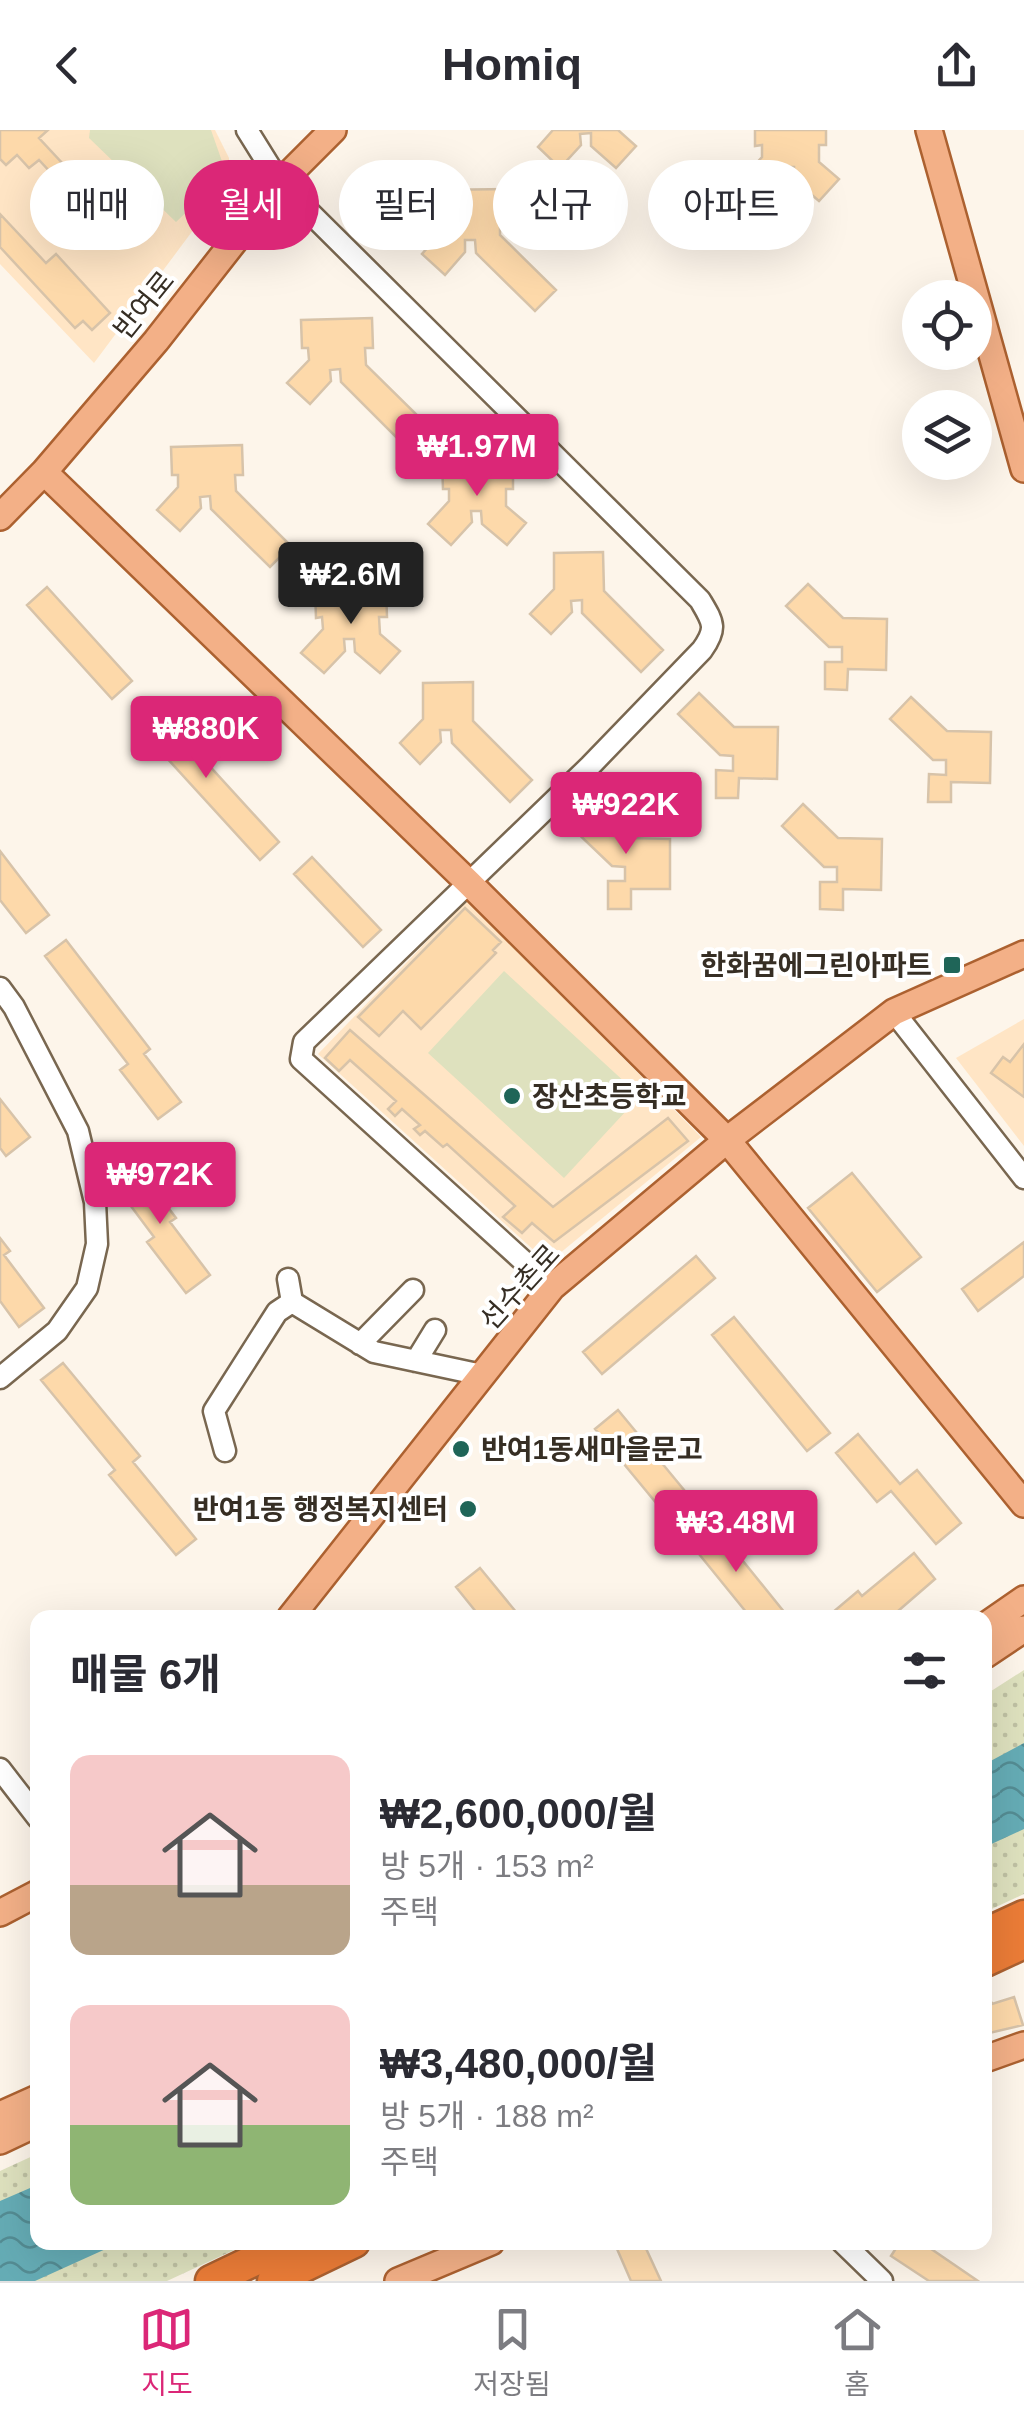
<!DOCTYPE html>
<html lang="ko">
<meta charset="utf-8">
<style>
body{margin:0;font-family:Helvetica,"Noto Sans KR",sans-serif;background:#f2f2f3;color:#2b2b33;height:100vh;display:flex;flex-direction:column;font-size:38px;white-space:nowrap}
*{box-sizing:border-box;margin:0}
p{font-size:32px;color:#7c7c81}
.icon{flex:none;width:55px;height:55px;fill:none;stroke:currentColor;stroke-width:2;stroke-linecap:round;stroke-linejoin:round}
.map{position:relative;flex:1;overflow:hidden}
.drawer{position:absolute;left:30px;top:1480px;width:962px;height:640px;display:flex;flex-direction:column;background:#fff;border-radius:20px;box-shadow:0 10px 40px #0002}
.drawer>*{flex:none}
.top-card{position:absolute;left:30px;top:30px;width:965px;height:90px;display:flex;gap:20px}
.buttons{position:absolute;left:902px;top:150px;display:grid;gap:20px}
.buttons a{display:grid;place-items:center;width:90px;height:90px;border-radius:50%;background:#fff;box-shadow:0 10px 40px #0002;font-size:50px}
.price{position:absolute;translate:-50% -85px;padding:0 22px;border-radius:10px;background:#db2777;color:#fff;font-size:32px;line-height:65px;filter:drop-shadow(0 2px 5px #0008)}
.price::after{content:'';position:absolute;left:50%;top:60px;width:30px;height:22px;margin-left:-15px;background:inherit;clip-path:polygon(0 0,100% 0,50% 100%)}
.price.selected{background:#222;color:#fff}
ul{padding:0;list-style:none}
li{display:flex;align-items:center;gap:30px;height:250px;padding:0 40px}
li span{display:grid;place-items:center;flex:none;width:280px;height:200px;border-radius:20px;color:#555}
li>.icon{margin-inline-start:auto}
span .icon{width:120px;height:120px;fill:#fffc;stroke-width:1}
li b{font-size:42px}
h2{display:flex;justify-content:space-between;align-items:center;height:120px;padding:0 40px;font-size:42px}
.tag{padding:0 35px;border-radius:45px;background:#fff;box-shadow:0 10px 40px #0002;font-size:35px;line-height:90px}
.tag.selected{background:#db2777;color:#fff}
header{display:flex;justify-content:space-between;align-items:center;height:130px;padding:0 40px;background:#fff;font-size:45px;font-weight:600}
.tabs{display:flex;justify-content:space-around;align-items:center;height:140px;border-top:2px solid #e1e1e2;background:#fff;font-size:28px;color:#7c7c81}
.tabs a{display:grid;justify-items:center;gap:5px}
.tabs .selected{color:#db2777}
.map>svg:first-child{display:block}
</style>
<header><svg class="icon" aria-label="back" viewBox="0 0 24 24"><path d="M15 5l-7 7 7 7"/></svg>Homiq<svg class="icon" aria-label="share" viewBox="0 0 24 24"><path d="M12 15V3M7 8l5-5 5 5M5 13v7h14v-7"/></svg></header>
<div class="map">
<svg width="1024" height="2151" viewBox="0 0 1024 2151">
<defs>
<pattern id="park-dots" width="8" height="8" patternUnits="userSpaceOnUse" patternTransform="scale(2.5)"><rect width="8" height="8" fill="#dee1be"/><path d="M2 2h.1M6 6h.1" fill="none" stroke="#bfc1a3" stroke-width="1.8" stroke-linecap="round"/></pattern>
<pattern id="water-waves" width="16" height="10" patternUnits="userSpaceOnUse" patternTransform="scale(2.5)"><rect width="16" height="10" fill="#65acb5"/><path d="M0 5q4-4 8 0t8 0" fill="none" stroke="#548c93"/></pattern>
</defs>
<rect width="100%" height="100%" fill="#fdf5ea"/>
<path fill="#ffe5c5" d="M0 0H215L229 28V52L94 233 0 134Z
M467 770 701 1007 548 1133 318 924Z
M1024 889V1016L956 928Z"/>
<path fill="#dee1be" d="M90 0H211L224 37 217 53 176 92 89 8Z
M504 841 640 966 564 1048 428 923Z"/>
<path fill="url(#park-dots)" d="M1024 1540V1764L985 1782V1565Z
M37 2024 38 2112 249 2113 167 2151H0V2041Z"/>
<path fill="url(#water-waves)" d="M1024 1613V1699L985 1717V1634Z
M37 2055 38 2112 119 2113 35 2151H0V2071Z"/>
<path fill="#fdd9aa" stroke="#d7c3a9" stroke-width="2.5" d="M0 0H48L39 8 76 48 65 58 39 30 29 38 17 25 6 35 0 29Z
M553 0H618L636 16 616 38 591 16V3L580 4 581 15 560 38 538 17Z
M755 0H826V15H819V32L839 49 819 71 794 50V37H784V49L763 71 741 50 762 27V15L755 16Z
M507 59V88L500 89V105L556 160 535 181 476 123 475 110H465V122L445 145 422 124 443 100V89H437L436 60Z
M0 84 46 133 56 124 110 183 92 200 83 191 75 198 0 117Z
M372 188 373 218H365L366 235 421 289 400 311 341 252 340 239 330 240 331 251 310 274 287 253 309 230 308 218H302L301 190Z
M242 315 243 345H235L236 361 291 416 270 437 211 379 210 366 200 367 201 378 180 401 157 380 178 357V345H172L171 317Z
M513 329V359H506V376L526 393 507 415 482 394 481 381H471L472 392 451 415 428 394 449 371V359H443L442 331Z
M603 422 604 461 663 520 641 542 582 483V470L571 471 572 482 551 504 530 484 554 459V423Z
M808 454 843 488 887 489 886 540 848 539 847 560 825 559V532H842V517H829L786 476Z
M47 457 132 551 112 569 27 475Z
M386 457 387 487H379L380 504 400 521 380 543 355 522 354 509H344L345 521 324 543 301 523 323 499 322 487 316 488 315 459Z
M473 552V591L532 650 510 672 452 613 451 600H440L441 612 420 634 400 613 423 589V553Z
M699 563 734 597H778L777 649 739 648 738 668H716V640L733 641V626L720 625 678 584Z
M911 567 947 601 991 602 990 653 951 652V672H928L929 644 946 645V630H933L890 589Z
M152 573 279 712 260 730 133 591Z
M591 674 627 708 670 709V759H631V779H608V751H625V737L612 736 570 696Z
M803 674 838 708 882 709 881 760 843 759V780L820 779V752H837V737H824L782 696Z
M0 721 49 785 26 803 0 770Z
M312 727 381 800 363 817 294 744Z
M465 778 501 812 493 820 496 823 421 899 403 881 379 906 358 887Z
M66 810 150 919 144 924 181 972 158 989 120 940 128 934 45 826Z
M350 900 553 1077 668 988 688 1011 554 1112 532 1093 522 1103 503 1087 515 1076 447 1014 443 1017 425 1001 420 1005 414 999 420 995 402 979 395 986 388 979 396 971 350 930 339 941 325 928Z
M1024 914V967L991 943 1003 927 1010 932Z
M0 969 30 1007 6 1026 0 1018Z
M133 1031 176 1088 170 1092 210 1145 186 1163 147 1112 154 1107 110 1048Z
M852 1043 921 1127 877 1162 808 1078Z
M0 1108 10 1121 4 1125 44 1178 19 1197 0 1171Z
M1024 1112V1146L978 1181 962 1159Z
M696 1126 715 1148 602 1244 583 1222Z
M734 1187 830 1303 807 1321 712 1205Z
M63 1233 140 1326 133 1332 196 1409 176 1425 109 1345 115 1340 41 1250Z
M618 1280 699 1378 676 1397 595 1299Z
M858 1304 900 1354 917 1340 961 1393 936 1414 891 1361 877 1372 836 1323Z
M713 1394 789 1488H751L690 1413Z
M914 1423 935 1449 890 1488H826L858 1461 862 1466Z
M480 1438 521 1488H481L456 1457Z
M1014 1867 1023 1895 985 1904V1871L990 1869 992 1874Z
M614 2112H643L661 2151H631Z
M900 2112H921L978 2151H929L891 2126Z"/>
<g fill="none" stroke-linecap="round" stroke-linejoin="round">
<defs>
<path id="minor" d="M247 0 280 53 700 470C713 492 718 498 702 520L590 636 304 912 301 929 552 1157
M0 858 14 877 78 1001 95 1072 97 1114 87 1158 57 1201 0 1248
M894 882 1024 1048
M288 1149 292 1172 374 1222 482 1245
M360 1214 413 1160
M416 1231 435 1200
M225 1321 214 1281 277 1182 292 1172
M0 1639 38 1688
M842 2112 882 2151"/>
<path id="major" d="M929 0 1024 339
M44 342 469 753 727 1010 1024 1374
M0 387 44 342 156 211 280 53 333 0
M290 1488 552 1157 727 1010 894 882 1024 824
M985 1496 1024 1469
M985 1525 1024 1499
M0 1783 38 1763
M985 1929 1024 1915
M0 1985 38 1968
M0 2011 38 1993
M398 2151 491 2112"/>
<path id="highway" d="M985 1804 1024 1786
M985 1831 1024 1813
M211 2151 292 2112
M273 2151 354 2112"/>
</defs>
<use href="#minor" stroke="#796750" stroke-width="25"/>
<use href="#major" stroke="#ac6130" stroke-width="30"/>
<use href="#highway" stroke="#ac6130" stroke-width="35"/>
<use href="#minor" stroke="#fff" stroke-width="20"/>
<use href="#major" stroke="#f3b087" stroke-width="25"/>
<use href="#highway" stroke="#eb7c37" stroke-width="30"/>
</g>
<g fill="#1f6558" stroke="#fff" stroke-width="4">
<rect x="942" y="825" width="20" height="20" rx="5"/>
<circle cx="512" cy="966" r="10"/>
<circle cx="461" cy="1319" r="10"/>
<circle cx="468" cy="1379" r="10"/>
</g>
<g text-anchor="middle" dominant-baseline="central" stroke-width="8" stroke-linejoin="round" paint-order="stroke">
<g font-size="28" fill="#362e24" stroke="#fff">
<text transform="translate(144 175) rotate(-51)">반여로</text>
<text transform="translate(520 1157) rotate(-48)">선수촌로</text>
</g>
<g font-size="28" font-weight="bold" fill="#362e24" stroke="#fff" text-anchor="end">
<text x="932" y="835">한화꿈에그린아파트</text>
<text x="532" y="966" text-anchor="start">장산초등학교</text>
<text x="481" y="1319" text-anchor="start">반여1동새마을문고</text>
<text x="448" y="1379">반여1동 행정복지센터</text>
</g>
</g>
</svg>
<div class="buttons">
<a><svg class="icon" aria-label="locate" viewBox="0 0 24 24"><circle cx="12" cy="12" r="6"/><path d="M12 2v4M12 18v4M2 12h4M18 12h4"/></svg></a>
<a><svg class="icon" aria-label="layers" viewBox="0 0 24 24"><path d="M12 4l9 5-9 5-9-5zM3 14l9 5 9-5"/></svg></a>
</div>
<b class="price" style="left:477px;top:369px">₩1.97M</b>
<b class="price selected" style="left:351px;top:497px">₩2.6M</b>
<b class="price" style="left:206px;top:651px">₩880K</b>
<b class="price" style="left:626px;top:727px">₩922K</b>
<b class="price" style="left:160px;top:1097px">₩972K</b>
<b class="price" style="left:736px;top:1445px">₩3.48M</b>
<div class="top-card">
<a class="tag">매매</a>
<a class="tag selected">월세</a>
<a class="tag">필터</a>
<a class="tag">신규</a>
<a class="tag">아파트</a>
</div>
<section class="drawer">
<h2>매물 6개<svg class="icon" aria-label="filters" viewBox="0 0 24 24"><path d="M4 7h16M4 17h16"/><circle cx="9" cy="7" r="2"/><circle cx="15" cy="17" r="2"/></svg></h2>
<ul>
<li><span style="background:linear-gradient(#f6c9c9 65%,#b9a48a 0)"><svg class="icon" aria-label="home" viewBox="0 0 24 24"><path d="M3 11l9-7 9 7M6 9v11h12V9"/></svg></span><div><b>₩2,600,000/월</b><p>방 5개 · 153 m²</p><p>주택</p></div></li>
<li><span style="background:linear-gradient(#f6c9c9 60%,#8fb573 0)"><svg class="icon" aria-label="home" viewBox="0 0 24 24"><path d="M3 11l9-7 9 7M6 9v11h12V9"/></svg></span><div><b>₩3,480,000/월</b><p>방 5개 · 188 m²</p><p>주택</p></div></li>
</ul>
</section>
</div>
<nav class="tabs">
<a class="selected"><svg class="icon" aria-label="map" viewBox="0 0 24 24"><path d="M3 6l6-2 6 2 6-2v14l-6 2-6-2-6 2zM9 4v14M15 6v14"/></svg>지도</a>
<a><svg class="icon" aria-label="saved" viewBox="0 0 24 24"><path d="M7 4h10v16l-5-4-5 4z"/></svg>저장됨</a>
<a><svg class="icon" aria-label="home" viewBox="0 0 24 24"><path d="M3 11l9-7 9 7M6 9v11h12V9"/></svg>홈</a>
</nav>
